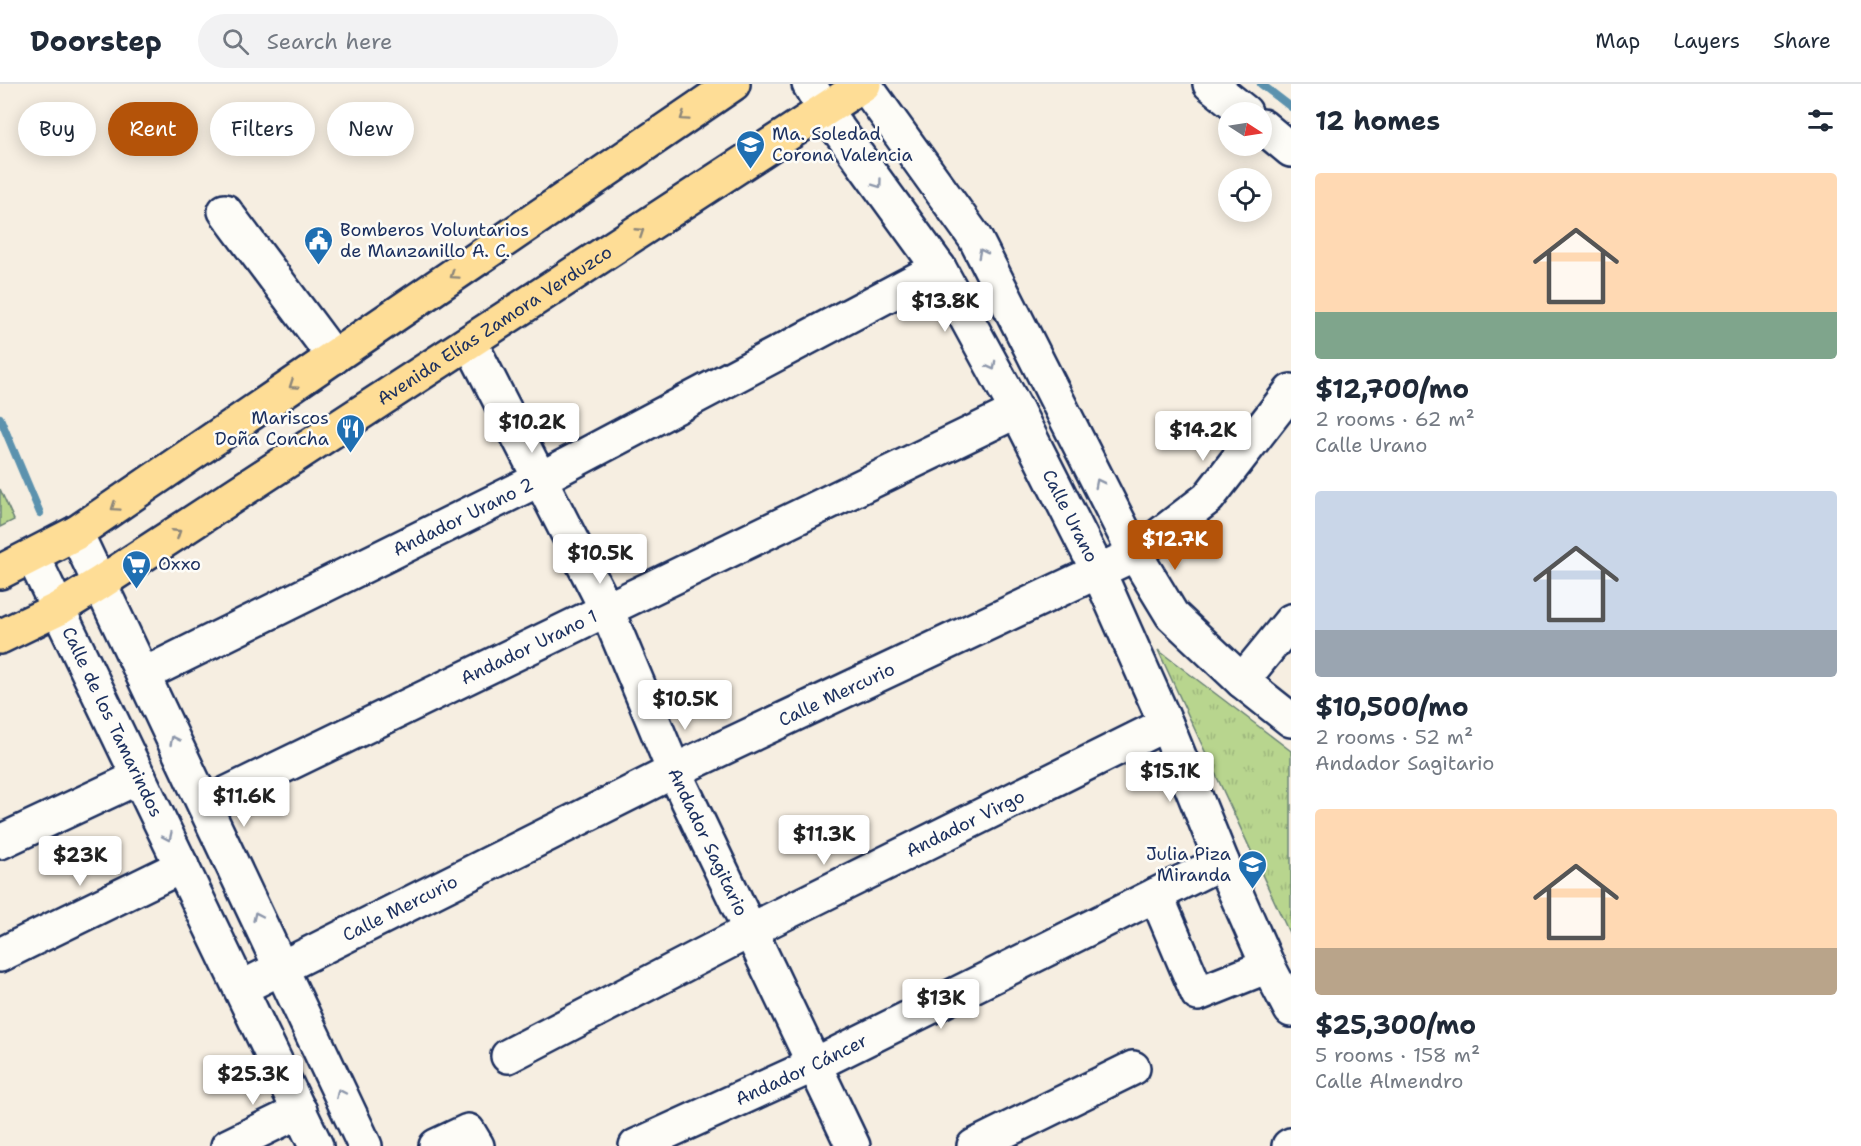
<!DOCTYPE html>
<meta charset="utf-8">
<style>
body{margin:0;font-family:"Shantell Sans",sans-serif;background:#f2f2f3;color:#1f2937;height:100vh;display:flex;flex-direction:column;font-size:22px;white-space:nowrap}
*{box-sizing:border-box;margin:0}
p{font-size:20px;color:#747a83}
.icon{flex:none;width:33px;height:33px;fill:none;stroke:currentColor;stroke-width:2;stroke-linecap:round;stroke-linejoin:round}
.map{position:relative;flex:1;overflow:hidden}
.sheet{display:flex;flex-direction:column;background:#fff;width:570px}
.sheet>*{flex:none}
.banner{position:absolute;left:18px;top:18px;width:570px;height:54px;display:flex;gap:12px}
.needle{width:39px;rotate:102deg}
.fabs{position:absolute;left:1218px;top:18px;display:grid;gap:12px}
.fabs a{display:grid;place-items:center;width:54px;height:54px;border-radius:50%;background:#fff;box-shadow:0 3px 15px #0003;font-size:30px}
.price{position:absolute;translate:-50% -51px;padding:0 14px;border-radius:6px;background:#fff;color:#222;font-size:20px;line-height:39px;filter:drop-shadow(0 2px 3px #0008)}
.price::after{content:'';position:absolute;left:50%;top:36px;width:18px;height:14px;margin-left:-9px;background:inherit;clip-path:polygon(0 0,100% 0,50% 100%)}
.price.on{background:#b45309;color:#fff}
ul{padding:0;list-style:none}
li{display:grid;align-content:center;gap:12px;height:318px;padding:0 24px}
li span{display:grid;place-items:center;height:186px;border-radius:6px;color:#555}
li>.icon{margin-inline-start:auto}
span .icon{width:108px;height:108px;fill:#fffc;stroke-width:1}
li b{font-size:26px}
h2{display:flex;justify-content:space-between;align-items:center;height:72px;padding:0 24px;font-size:26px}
.tag{padding:0 21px;border-radius:27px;background:#fff;box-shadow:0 3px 15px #0003;font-size:21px;line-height:54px}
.tag.on{background:#b45309;color:#fff}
header{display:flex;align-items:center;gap:36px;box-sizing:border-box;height:84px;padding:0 30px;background:#fff;border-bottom:2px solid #e0e1e3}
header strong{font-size:28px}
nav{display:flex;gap:33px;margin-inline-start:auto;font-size:21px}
.search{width:420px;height:54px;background:#f2f2f3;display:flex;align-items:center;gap:15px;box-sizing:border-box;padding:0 21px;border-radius:33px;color:#747a83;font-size:22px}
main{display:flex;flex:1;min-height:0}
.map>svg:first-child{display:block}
</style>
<header>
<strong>Doorstep</strong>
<div class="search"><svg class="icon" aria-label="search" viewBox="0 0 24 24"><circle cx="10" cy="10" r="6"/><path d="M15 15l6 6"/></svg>Search here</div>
<nav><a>Map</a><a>Layers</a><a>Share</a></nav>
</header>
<main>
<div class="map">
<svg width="1291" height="1062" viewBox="0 0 1291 1062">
<defs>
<pattern id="grass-tufts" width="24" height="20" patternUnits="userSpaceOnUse" patternTransform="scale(1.5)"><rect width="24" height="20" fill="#b8d58e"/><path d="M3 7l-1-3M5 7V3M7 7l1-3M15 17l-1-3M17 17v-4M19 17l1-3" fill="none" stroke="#9eb77d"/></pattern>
</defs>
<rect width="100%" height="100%" fill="#f6eee1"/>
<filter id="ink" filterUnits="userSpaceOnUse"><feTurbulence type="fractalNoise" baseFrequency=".0167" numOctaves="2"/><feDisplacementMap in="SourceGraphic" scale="12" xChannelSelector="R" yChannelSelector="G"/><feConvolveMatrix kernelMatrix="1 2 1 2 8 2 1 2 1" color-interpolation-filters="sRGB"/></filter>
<g filter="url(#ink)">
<path fill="url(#grass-tufts)" stroke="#6a8276" stroke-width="1.5" d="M1158 566 1291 667V853Z"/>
<path fill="#b8d58e" stroke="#6a8276" stroke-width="1.5" d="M0 405 14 436 0 443Z"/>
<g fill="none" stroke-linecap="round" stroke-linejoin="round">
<path stroke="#5b92ae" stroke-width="8" d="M1261 0 1291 23
M0 334 40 429"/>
<defs>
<g id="minor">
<path id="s1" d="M809 0 825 27 939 184 1017 327 1099 489 1166 640 1222 778 1268 882 1291 926"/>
<path d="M864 0 975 154 1135 470 1172 531 1242 597 1291 636"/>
<path d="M1210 0 1245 28"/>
<path d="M1262 42 1291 66"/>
<path d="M225 127 334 273"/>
<path id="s2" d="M470 258 607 526 674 687 853 1062"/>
<path d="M76 449 365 1062"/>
<path id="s3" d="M33 473 316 1062"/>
<path id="s4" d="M143 591 540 395 939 184"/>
<path d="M1242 597 1291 537"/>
<path id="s5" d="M205 720 1017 327"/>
<path d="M0 758 139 693"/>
<path d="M1156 811 1198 910 1268 882"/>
<path d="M0 871 182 782"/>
<path id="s6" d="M241 904 674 687 1135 470 1208 414 1291 307"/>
<path id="s7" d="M508 972 751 846 1166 640"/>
<path d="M228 1062 300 1027"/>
<path d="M436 1062 468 1047 477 1062"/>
<path id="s8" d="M636 1062 814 981 1222 778"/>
<path d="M974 1062 1133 984"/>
<path d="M1289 1062 1291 1061"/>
</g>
<g id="major">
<path d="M0 488 76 449 733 0"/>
<path id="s9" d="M0 553 58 525 100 499 864 0"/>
</g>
</defs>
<use href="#minor" stroke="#1b2f5e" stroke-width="38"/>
<use href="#major" stroke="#1b2f5e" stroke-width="38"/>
<use href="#minor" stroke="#fdfcf7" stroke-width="33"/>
<use href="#major" stroke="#fedd96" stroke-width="33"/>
</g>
<defs><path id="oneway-chevron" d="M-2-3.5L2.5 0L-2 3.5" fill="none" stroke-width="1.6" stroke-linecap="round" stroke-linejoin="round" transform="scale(1.5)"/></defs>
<g stroke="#8c867a">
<use href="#oneway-chevron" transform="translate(684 33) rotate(146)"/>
<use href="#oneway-chevron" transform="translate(640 148) rotate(-33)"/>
<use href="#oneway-chevron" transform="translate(454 191) rotate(146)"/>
<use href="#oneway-chevron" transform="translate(293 301) rotate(146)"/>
<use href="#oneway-chevron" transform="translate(115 423) rotate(146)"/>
<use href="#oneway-chevron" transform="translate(177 449) rotate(-33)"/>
</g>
<g stroke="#8c96aa">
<use href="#oneway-chevron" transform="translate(878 100) rotate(54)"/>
<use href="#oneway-chevron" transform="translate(982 169) rotate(-117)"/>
<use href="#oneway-chevron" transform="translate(992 282) rotate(61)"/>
<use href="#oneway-chevron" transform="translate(1099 399) rotate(-117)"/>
<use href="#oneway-chevron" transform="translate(174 656) rotate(-116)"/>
<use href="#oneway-chevron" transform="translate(168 753) rotate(65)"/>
<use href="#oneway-chevron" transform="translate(257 832) rotate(-115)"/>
<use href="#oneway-chevron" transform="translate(340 1009) rotate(-115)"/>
</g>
</g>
<defs>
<symbol id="school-pin" viewBox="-11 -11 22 30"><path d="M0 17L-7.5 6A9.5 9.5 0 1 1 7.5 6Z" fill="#1f6fb2" stroke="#fdfcf7"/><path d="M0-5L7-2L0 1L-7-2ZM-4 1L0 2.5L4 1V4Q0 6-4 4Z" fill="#fff"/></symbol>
<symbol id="civic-pin" viewBox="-11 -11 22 30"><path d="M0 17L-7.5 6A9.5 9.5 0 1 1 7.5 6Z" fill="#1f6fb2" stroke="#fdfcf7"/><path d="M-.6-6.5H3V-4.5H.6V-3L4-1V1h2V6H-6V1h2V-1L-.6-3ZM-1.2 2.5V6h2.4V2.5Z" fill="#fff"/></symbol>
<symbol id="restaurant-pin" viewBox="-11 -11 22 30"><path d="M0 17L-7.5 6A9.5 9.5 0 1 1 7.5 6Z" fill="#1f6fb2" stroke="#fdfcf7"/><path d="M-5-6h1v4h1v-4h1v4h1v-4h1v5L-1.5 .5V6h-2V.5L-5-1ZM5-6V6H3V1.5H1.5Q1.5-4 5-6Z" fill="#fff"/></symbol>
<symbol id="supermarket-pin" viewBox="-11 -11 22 30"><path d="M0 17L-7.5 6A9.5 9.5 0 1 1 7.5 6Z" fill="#1f6fb2" stroke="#fdfcf7"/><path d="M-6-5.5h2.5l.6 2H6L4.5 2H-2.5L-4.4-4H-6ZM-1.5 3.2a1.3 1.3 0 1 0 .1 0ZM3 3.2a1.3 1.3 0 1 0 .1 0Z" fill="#fff"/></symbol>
</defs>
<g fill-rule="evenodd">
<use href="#school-pin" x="734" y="44" width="33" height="45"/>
<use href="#civic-pin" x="302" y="140" width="33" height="45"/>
<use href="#restaurant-pin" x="334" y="328" width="33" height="45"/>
<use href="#supermarket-pin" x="120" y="464" width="33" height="45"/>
<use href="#school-pin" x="1236" y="764" width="33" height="45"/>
</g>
<g text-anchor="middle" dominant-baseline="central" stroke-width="5" stroke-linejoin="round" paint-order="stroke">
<g font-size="18" fill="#1b2f5e" stroke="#fdfcf7" text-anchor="start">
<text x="772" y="50">Ma. Soledad<tspan x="772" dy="21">Corona Valencia</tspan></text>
<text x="340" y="146">Bomberos Voluntarios<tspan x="340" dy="21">de Manzanillo A. C.</tspan></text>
<text x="329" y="334" text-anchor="end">Mariscos<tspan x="329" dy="21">Doña Concha</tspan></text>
<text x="158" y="480">Oxxo</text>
<text x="1231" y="770" text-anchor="end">Julia Piza<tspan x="1231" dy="21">Miranda</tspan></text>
</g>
<g font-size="18" fill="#1b2f5e" stroke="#fdfcf7">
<text stroke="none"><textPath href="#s9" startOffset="585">Avenida Elías Zamora Verduzco</textPath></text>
<text stroke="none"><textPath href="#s1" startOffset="506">Calle Urano</textPath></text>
<text stroke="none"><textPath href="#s4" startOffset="357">Andador Urano 2</textPath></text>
<text stroke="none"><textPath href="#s5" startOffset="360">Andador Urano 1</textPath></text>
<text stroke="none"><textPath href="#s6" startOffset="664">Calle Mercurio</textPath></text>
<text stroke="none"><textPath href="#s3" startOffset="183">Calle de los Tamarindos</textPath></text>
<text stroke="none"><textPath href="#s7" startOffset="513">Andador Virgo</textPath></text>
<text stroke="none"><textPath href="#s2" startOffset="554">Andador Sagitario</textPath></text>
<text stroke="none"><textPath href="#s6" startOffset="178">Calle Mercurio</textPath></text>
<text stroke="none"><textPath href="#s8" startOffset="182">Andador Cáncer</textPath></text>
</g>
</g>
</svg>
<div class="fabs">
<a><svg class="needle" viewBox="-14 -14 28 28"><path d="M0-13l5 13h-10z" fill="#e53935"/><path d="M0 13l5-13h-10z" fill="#747a83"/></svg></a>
<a><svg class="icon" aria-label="locate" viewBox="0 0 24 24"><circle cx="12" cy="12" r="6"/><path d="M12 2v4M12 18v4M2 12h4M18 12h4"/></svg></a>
</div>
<b class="price" style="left:945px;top:249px">$13.8K</b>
<b class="price" style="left:532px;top:370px">$10.2K</b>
<b class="price" style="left:1203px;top:378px">$14.2K</b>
<b class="price on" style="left:1175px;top:487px">$12.7K</b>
<b class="price" style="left:600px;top:501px">$10.5K</b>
<b class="price" style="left:685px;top:647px">$10.5K</b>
<b class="price" style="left:1170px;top:719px">$15.1K</b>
<b class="price" style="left:244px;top:744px">$11.6K</b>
<b class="price" style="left:824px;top:782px">$11.3K</b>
<b class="price" style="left:80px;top:803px">$23K</b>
<b class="price" style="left:941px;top:946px">$13K</b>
<b class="price" style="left:253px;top:1022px">$25.3K</b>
<div class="banner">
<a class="tag">Buy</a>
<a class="tag on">Rent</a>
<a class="tag">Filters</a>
<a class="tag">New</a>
</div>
</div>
<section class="sheet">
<h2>12 homes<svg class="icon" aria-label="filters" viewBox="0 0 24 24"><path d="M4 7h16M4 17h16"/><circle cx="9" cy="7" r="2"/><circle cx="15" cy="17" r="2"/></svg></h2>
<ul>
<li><span style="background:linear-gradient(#ffd9b3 75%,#7fa58c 0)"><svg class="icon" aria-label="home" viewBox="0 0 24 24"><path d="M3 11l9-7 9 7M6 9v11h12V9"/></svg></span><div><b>$12,700/mo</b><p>2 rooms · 62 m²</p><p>Calle Urano</p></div></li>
<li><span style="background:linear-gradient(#c9d6e8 75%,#9aa5b1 0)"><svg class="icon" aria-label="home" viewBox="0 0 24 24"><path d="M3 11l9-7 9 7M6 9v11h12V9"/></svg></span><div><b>$10,500/mo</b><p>2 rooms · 52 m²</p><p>Andador Sagitario</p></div></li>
<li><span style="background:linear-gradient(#ffd9b3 75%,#b9a48a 0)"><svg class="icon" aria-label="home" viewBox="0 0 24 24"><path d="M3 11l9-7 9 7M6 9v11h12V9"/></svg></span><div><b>$25,300/mo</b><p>5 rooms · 158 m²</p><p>Calle Almendro</p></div></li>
</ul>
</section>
</main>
